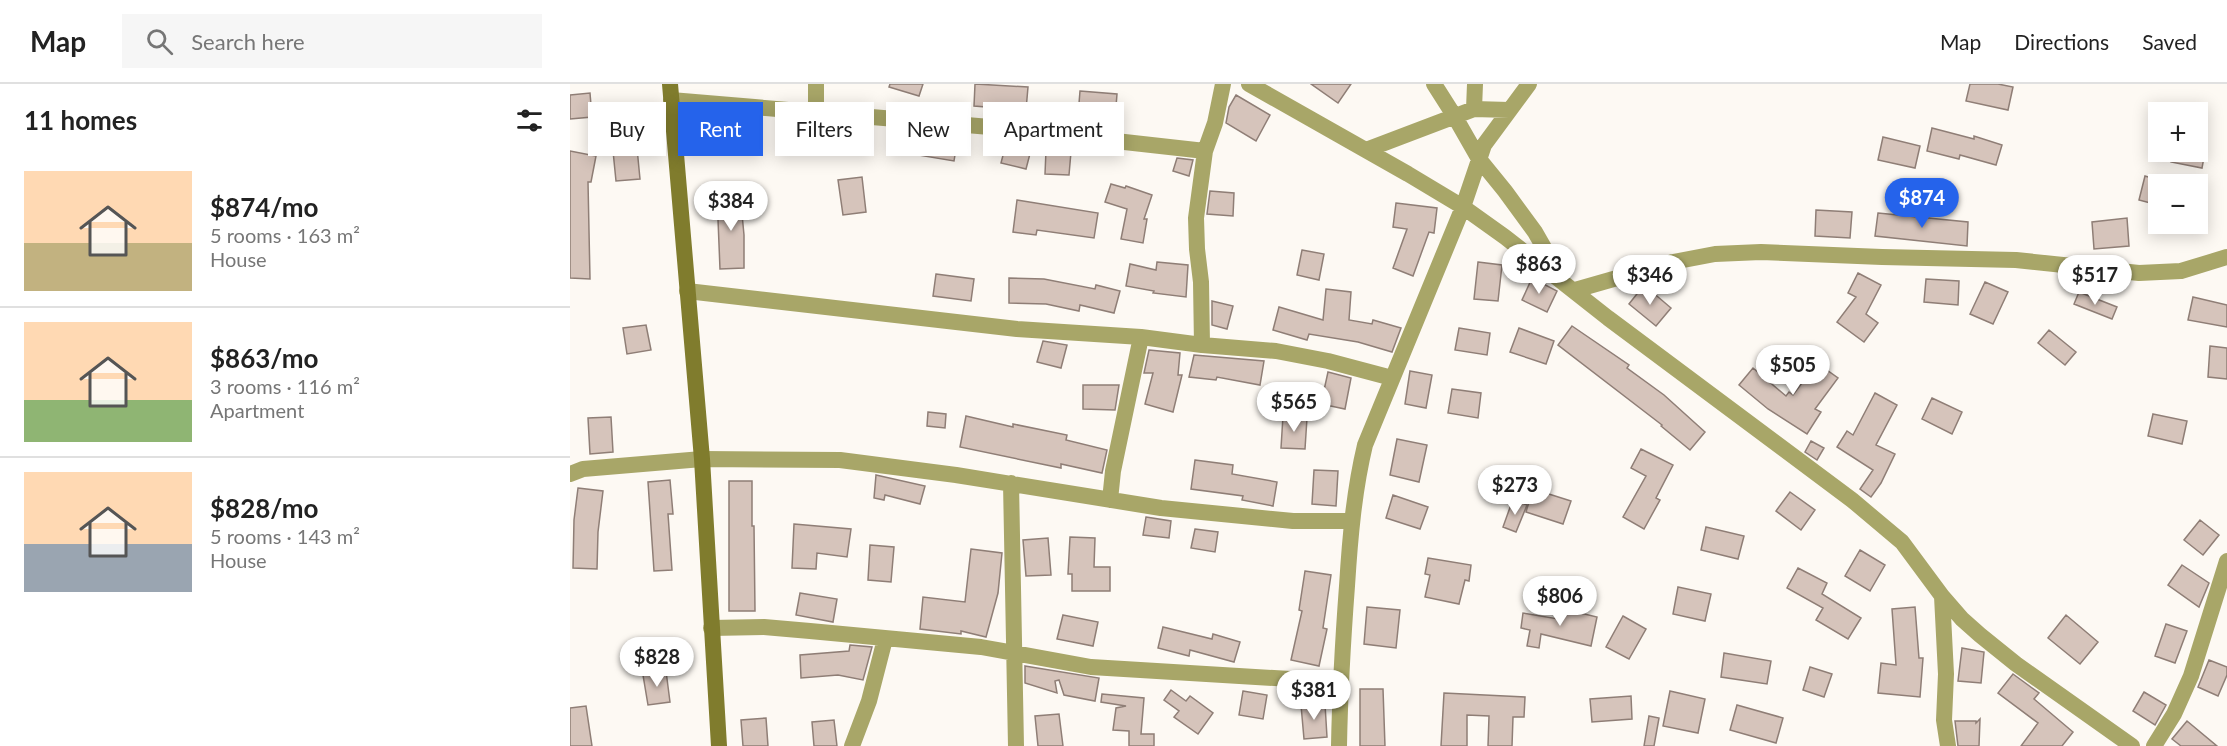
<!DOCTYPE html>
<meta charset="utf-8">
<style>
body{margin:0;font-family:Lato,sans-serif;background:#f6f6f6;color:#222;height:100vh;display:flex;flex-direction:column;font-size:22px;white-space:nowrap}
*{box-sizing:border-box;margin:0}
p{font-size:20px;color:#767676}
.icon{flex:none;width:33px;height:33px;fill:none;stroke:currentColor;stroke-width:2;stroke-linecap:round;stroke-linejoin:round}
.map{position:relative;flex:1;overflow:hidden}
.drawer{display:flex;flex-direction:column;background:#fff;width:570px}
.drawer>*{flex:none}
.hud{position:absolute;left:18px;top:18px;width:570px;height:54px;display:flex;gap:12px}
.buttons{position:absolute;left:1578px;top:18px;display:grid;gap:12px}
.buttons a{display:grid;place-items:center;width:60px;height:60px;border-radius:0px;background:#fff;box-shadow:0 3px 15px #0003;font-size:30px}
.price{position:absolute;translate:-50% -51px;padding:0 14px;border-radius:21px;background:#fff;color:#222;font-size:20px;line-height:39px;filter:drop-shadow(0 2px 3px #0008)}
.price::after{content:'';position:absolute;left:50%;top:36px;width:18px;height:14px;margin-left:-9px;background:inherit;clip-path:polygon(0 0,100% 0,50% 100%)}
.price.on{background:#2563eb;color:#fff}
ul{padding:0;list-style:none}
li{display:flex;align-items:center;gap:18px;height:150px;padding:0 24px}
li+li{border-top:2px solid #e0e0e0}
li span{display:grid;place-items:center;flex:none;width:168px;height:120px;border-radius:0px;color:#555}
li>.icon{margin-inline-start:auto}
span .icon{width:72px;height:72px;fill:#fffc;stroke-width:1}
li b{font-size:26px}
h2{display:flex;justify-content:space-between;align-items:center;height:72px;padding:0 24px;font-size:26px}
.tag{padding:0 21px;border-radius:0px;background:#fff;box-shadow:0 3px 15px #0003;font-size:21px;line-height:54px}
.tag.on{background:#2563eb;color:#fff}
header{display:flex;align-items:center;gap:36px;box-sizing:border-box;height:84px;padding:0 30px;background:#fff;border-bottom:2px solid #e0e0e0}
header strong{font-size:28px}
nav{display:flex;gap:33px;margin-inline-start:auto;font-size:21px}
.search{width:420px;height:54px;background:#f6f6f6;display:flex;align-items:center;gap:15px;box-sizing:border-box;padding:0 21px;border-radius:0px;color:#767676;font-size:22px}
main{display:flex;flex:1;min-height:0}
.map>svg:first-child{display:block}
</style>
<header>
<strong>Map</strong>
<div class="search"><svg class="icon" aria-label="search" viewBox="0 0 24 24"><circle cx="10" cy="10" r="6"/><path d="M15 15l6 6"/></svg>Search here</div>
<nav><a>Map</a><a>Directions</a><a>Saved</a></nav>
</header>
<main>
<section class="drawer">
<h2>11 homes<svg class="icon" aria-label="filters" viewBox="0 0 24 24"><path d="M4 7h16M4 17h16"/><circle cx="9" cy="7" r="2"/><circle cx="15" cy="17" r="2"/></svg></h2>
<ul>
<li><span style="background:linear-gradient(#ffd9b3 60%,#c2b280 0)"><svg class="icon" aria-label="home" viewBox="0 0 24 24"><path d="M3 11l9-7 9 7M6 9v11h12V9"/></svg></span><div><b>$874/mo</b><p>5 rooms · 163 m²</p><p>House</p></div></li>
<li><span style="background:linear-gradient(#ffd9b3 65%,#8fb573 0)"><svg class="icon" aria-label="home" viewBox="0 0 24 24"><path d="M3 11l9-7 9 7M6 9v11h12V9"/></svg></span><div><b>$863/mo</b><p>3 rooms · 116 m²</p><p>Apartment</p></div></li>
<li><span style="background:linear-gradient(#ffd9b3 60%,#9aa5b1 0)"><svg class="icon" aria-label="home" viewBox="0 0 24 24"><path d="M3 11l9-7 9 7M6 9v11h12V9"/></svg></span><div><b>$828/mo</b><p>5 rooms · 143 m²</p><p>House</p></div></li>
</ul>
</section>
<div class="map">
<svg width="1657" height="662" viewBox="0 0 1657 662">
<rect width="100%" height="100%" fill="#fdf9f3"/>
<path fill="#d6c4bb" stroke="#8f7e76" stroke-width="1.5" d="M320 0H353L349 12 319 3Z
M405 0 458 3 456 26 404 22Z
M741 0H781L768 19Z
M1400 0H1428L1443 3 1438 26 1396 17Z
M510 7 547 10 545 35 508 32Z
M20 9 22 33 0 35V11Z
M666 11 700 31 686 57 656 39 659 23Z
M290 43 291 64 261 66 259 45Z
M1362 44 1404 55V52L1432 61 1426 81 1390 71 1389 75 1357 67Z
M353 48 388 53 384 77 348 71Z
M1313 53 1350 62 1345 84 1308 76Z
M437 56 462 62 456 85 431 79Z
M67 64 70 95 46 97 43 67Z
M476 66 501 68 499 91 475 90Z
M0 67 26 72 21 98H18L20 195 0 194Z
M1603 68H1635L1632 84 1601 78Z
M607 74 623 76 619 92 603 87Z
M1575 92 1588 96V121L1569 116Z
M292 93 296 128 273 131 268 96Z
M541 100 555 104 556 102 582 111 574 135H577L573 159 551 155 557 125 535 118Z
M640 107 664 109 663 132 637 130Z
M170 109 174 151V184L150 185 147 111Z
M447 116 528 129 524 154 467 146 466 151 443 148Z
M826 119 867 124 864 149 859 148 843 192 823 184 837 145 823 143Z
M1246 126 1282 128 1280 154 1245 152Z
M1308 129 1398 138 1397 162 1305 152Z
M1557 134 1559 162 1524 165 1522 138Z
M732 166 754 170 749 196 727 191Z
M587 178 618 181 616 213 583 209 584 207 556 202 560 180 586 186Z
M908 178 932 181 928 217 904 215Z
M1288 189 1311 201 1296 230 1308 239 1294 258 1267 238 1286 213 1278 209Z
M366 190 404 195 401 217 363 212Z
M439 194 474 195 525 205 526 201 550 207 544 229 510 221 509 227 476 220 439 219Z
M962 194 987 207 977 228 952 216Z
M1356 195 1389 197 1388 221 1354 218Z
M1415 198 1438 208 1423 240 1400 230Z
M1074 201 1101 224 1086 242 1059 220Z
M756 205 781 208 779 236 802 240 803 236 831 244 822 268 788 258 739 250 737 256 703 246 709 223 753 236Z
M1509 208 1547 223 1542 235 1504 220Z
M1623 213 1657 221V243L1618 236Z
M642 217 663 222 657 245 642 241Z
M76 241 81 266 57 270 53 244Z
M1002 242 1059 281 1057 284 1094 311 1135 348 1120 366 1091 342 1092 341 988 261Z
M889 244 920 249 917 271 885 266Z
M949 244 984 257 976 280 940 268Z
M1479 246 1506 268 1495 281 1468 259Z
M473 257 497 261 491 284 467 278Z
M1640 262 1657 264V295L1638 293Z
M579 266 610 269 608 291H612L603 328 575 320 583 289H574Z
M624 271 694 277 690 301 647 293 646 296 619 293Z
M1247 279 1268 294 1245 325 1251 328 1237 350 1198 325 1169 301 1183 284 1216 312 1219 308 1223 311Z
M840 287 862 291 856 324 835 320Z
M758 288 781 294 775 325 751 320Z
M513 301H549L545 326 513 325Z
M882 305 911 309 908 334 878 329Z
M1305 309 1327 321 1306 361 1325 370 1311 399 1301 413 1290 405 1303 386 1267 363 1277 347 1283 351Z
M1362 314 1392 328 1382 350 1352 335Z
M358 328 376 330 375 344 357 342Z
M1583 330 1617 337 1612 360 1578 352Z
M396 332 443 343V340L497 351 496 356 537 366 532 389 491 380V384L390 363Z
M713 332 737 334 735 365 711 364Z
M41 333 43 368 20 370 18 334Z
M827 355 857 361 849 398 820 391Z
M1241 357 1254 364 1247 376 1235 368Z
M1071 365 1103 381 1086 414 1090 416 1074 445 1053 433 1076 392 1061 384Z
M625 376 663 381 662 390 707 398 703 422 672 416 673 412 621 405Z
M744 386 768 387 766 422 742 420Z
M306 391 355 402 350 420 315 411 314 416 304 414Z
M100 396 103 430H98L102 486 84 487 78 398Z
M159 397H182V442H184L185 527H159Z
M8 404 33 407 28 448 27 485 3 484 4 436Z
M963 405 1001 417 993 440 956 428Z
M1220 408 1245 426 1231 446 1206 427Z
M823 411 858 423 850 445 816 434Z
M943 415 957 421 946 448 933 443Z
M576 433 601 437 599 454 573 451Z
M1630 436 1649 451 1633 471 1614 456Z
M224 440 281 445 277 473 247 469 246 485 222 484Z
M1136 443 1174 452 1168 475 1131 466Z
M625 445 648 448 645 468 621 464Z
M500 453 525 454 524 483H540V507H502V490H498Z
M478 454 481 491 456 492 453 456Z
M300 461 324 463 321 498 298 496Z
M401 465 432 469 428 509 416 553 391 547V550L350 545 353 513 395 518Z
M1290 466 1315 481 1300 507 1275 492Z
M858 474 901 481 899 497 895 496 889 520 855 513 860 491 855 490Z
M1612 481 1639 499 1629 523 1598 501Z
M1228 484 1257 499 1252 510 1291 534 1278 555 1246 536 1253 524 1217 504Z
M735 487 761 491 753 544 757 545 749 582 721 576 732 527 729 526Z
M1108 503 1141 510 1135 537 1103 530Z
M230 509 267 515 263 538 226 531Z
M797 523 830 526 826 564 794 560Z
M1345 523 1349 574H1353L1350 613 1308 609 1311 579 1326 581 1322 525Z
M990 524 1027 533 1021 562 971 550 969 564 957 562 960 546 951 544 953 529 988 535Z
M493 531 528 538 523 562 487 555Z
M1496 531 1528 558 1510 580 1478 554Z
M1053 532 1076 545 1059 575 1036 563Z
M1596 540 1617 547 1605 579 1585 572Z
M593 543 642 555 643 550 670 558 664 578 620 566 619 572 588 564Z
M280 561 302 563 293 596 268 591 231 594 230 571 279 567Z
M1392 564 1414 568 1411 599 1388 597Z
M1154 569 1201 577 1197 600 1151 593Z
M1639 576 1657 583V591L1648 612 1628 603Z
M455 582 529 594 525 617 494 611 489 596 485 597 487 609 455 599Z
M1240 583 1262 590 1254 613 1233 606Z
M96 587 100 618 78 621 73 591Z
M1443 590 1469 609 1464 615 1503 648 1492 662H1451L1468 639 1428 609Z
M790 605H813L815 662H790Z
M601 606 616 617 620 612 643 629 628 650 604 633 609 627 594 616Z
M673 607 697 611 693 635 669 631Z
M1100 607 1135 615 1128 649 1093 642Z
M1574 608 1596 621 1585 641 1563 627Z
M874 609 955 613 954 633H943L942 662H918L919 632 897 631V662H871Z
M532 610 574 614 571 650H584V662H559V647L543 646 546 624 556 622 531 618Z
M1061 612 1062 635 1022 638 1020 615Z
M755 620 757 653 734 655 731 621Z
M1167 621 1213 634 1206 659 1160 646Z
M16 622 22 662H0V624Z
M489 630 493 662H468L465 632Z
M1079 632 1089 634 1084 662H1074Z
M196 634 198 662H173L171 636Z
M1410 635 1409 662H1388L1385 637H1406V639Z
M264 636 267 662H244L242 638Z
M1617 637 1647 662H1611L1602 655Z"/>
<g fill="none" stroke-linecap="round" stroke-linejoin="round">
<path stroke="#a8a668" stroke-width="16" d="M679 0 838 90 893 123 935 153 1038 234 1282 416 1332 458 1372 512 1392 535 1410 551 1446 580 1562 662
M864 0 885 33 909 75 935 107 965 148 989 190
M101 16 420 43 635 67 645 39 653 0
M904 25 905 0
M246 27V0
M796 66 904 25 939 26
M1005 206 1103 178 1145 170 1191 168 1312 173 1446 176 1569 189 1611 187 1657 173
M117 207 447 245 571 253 632 261 706 267 758 277 822 294
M632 261 631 198 627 165 626 134 635 67
M0 390 13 385 132 375 270 376 386 391 591 424 723 437H781
M441 399 446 662
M540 416 543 387 571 253
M1372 512 1376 590 1374 636 1378 662
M141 544 194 543 240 547 411 563 521 583 770 598
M282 662 299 617 315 555
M769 662C770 608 773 555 777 502 780 454 784 407 795 361L893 123 914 61 959 0
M1584 662 1604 630 1621 592 1657 477"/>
<path stroke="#807c2d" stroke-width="16" d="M100 0 132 375 149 662"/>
</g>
</svg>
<div class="buttons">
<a>+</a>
<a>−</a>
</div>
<b class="price on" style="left:1352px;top:145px">$874</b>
<b class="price" style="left:161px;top:148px">$384</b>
<b class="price" style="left:969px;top:211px">$863</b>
<b class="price" style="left:1080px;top:222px">$346</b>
<b class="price" style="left:1525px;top:222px">$517</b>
<b class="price" style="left:1223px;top:312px">$505</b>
<b class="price" style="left:724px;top:349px">$565</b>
<b class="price" style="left:945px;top:432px">$273</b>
<b class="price" style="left:990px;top:543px">$806</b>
<b class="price" style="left:87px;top:604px">$828</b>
<b class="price" style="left:744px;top:637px">$381</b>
<div class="hud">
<a class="tag">Buy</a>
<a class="tag on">Rent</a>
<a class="tag">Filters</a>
<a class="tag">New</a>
<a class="tag">Apartment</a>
</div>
</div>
</main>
